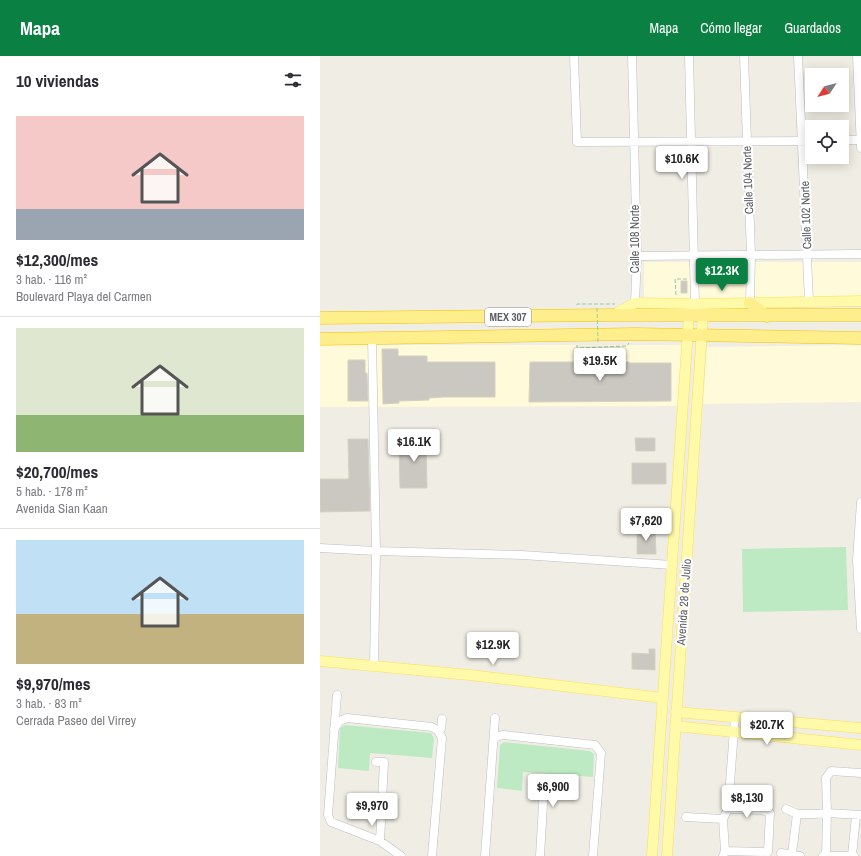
<!DOCTYPE html>
<html lang="es">
<meta charset="utf-8">
<style>
body{margin:0;font-family:"Archivo Narrow",sans-serif;background:#f7f7f7;color:#2b2b33;height:100vh;display:flex;flex-direction:column;font-size:15px;white-space:nowrap}
*{box-sizing:border-box;margin:0}
p{font-size:13px;color:#7c7c81}
.icon{flex:none;width:22px;height:22px;fill:none;stroke:currentColor;stroke-width:2;stroke-linecap:round;stroke-linejoin:round}
.map{position:relative;flex:1;overflow:hidden}
.details{display:flex;flex-direction:column;background:#fff;width:320px}
.details>*{flex:none}
.needle{width:26px;rotate:234deg}
.fabs{position:absolute;left:485px;top:12px;display:grid;gap:8px}
.fabs a{display:grid;place-items:center;width:44px;height:44px;border-radius:0px;background:#fff;box-shadow:0 2px 10px #0003;font-size:20px}
.price{position:absolute;translate:-50% -34px;padding:0 9px;border-radius:4px;background:#fff;color:#222;font-size:13px;line-height:26px;filter:drop-shadow(0 1px 2px #0008)}
.price::after{content:'';position:absolute;left:50%;top:24px;width:12px;height:9px;margin-left:-6px;background:inherit;clip-path:polygon(0 0,100% 0,50% 100%)}
.price.on{background:#0b8043;color:#fff}
ul{padding:0;list-style:none}
li{display:grid;align-content:center;gap:8px;height:212px;padding:0 16px}
li+li{border-top:1px solid #e1e1e2}
li span{display:grid;place-items:center;height:124px;border-radius:0px;color:#555}
li>.icon{margin-inline-start:auto}
span .icon{width:72px;height:72px;fill:#fffc;stroke-width:1}
li b{font-size:17px}
h2{display:flex;justify-content:space-between;align-items:center;height:48px;padding:0 16px;font-size:17px}
header{display:flex;align-items:center;gap:24px;box-sizing:border-box;height:56px;padding:0 20px;background:#0b8043;color:#fff}
header strong{font-size:19px}
nav{display:flex;gap:22px;margin-inline-start:auto;font-size:14px}
main{display:flex;flex:1;min-height:0}
.map>svg:first-child{display:block}
</style>
<header>
<strong>Mapa</strong>
<nav><a>Mapa</a><a>Cómo llegar</a><a>Guardados</a></nav>
</header>
<main>
<section class="details">
<h2>10 viviendas<svg class="icon" aria-label="filters" viewBox="0 0 24 24"><path d="M4 7h16M4 17h16"/><circle cx="9" cy="7" r="2"/><circle cx="15" cy="17" r="2"/></svg></h2>
<ul>
<li><span style="background:linear-gradient(#f6c9c9 75%,#9aa5b1 0)"><svg class="icon" aria-label="home" viewBox="0 0 24 24"><path d="M3 11l9-7 9 7M6 9v11h12V9"/></svg></span><div><b>$12,300/mes</b><p>3 hab. · 116 m²</p><p>Boulevard Playa del Carmen</p></div></li>
<li><span style="background:linear-gradient(#dfe7d0 70%,#8fb573 0)"><svg class="icon" aria-label="home" viewBox="0 0 24 24"><path d="M3 11l9-7 9 7M6 9v11h12V9"/></svg></span><div><b>$20,700/mes</b><p>5 hab. · 178 m²</p><p>Avenida Sian Kaan</p></div></li>
<li><span style="background:linear-gradient(#bfe0f5 60%,#c2b280 0)"><svg class="icon" aria-label="home" viewBox="0 0 24 24"><path d="M3 11l9-7 9 7M6 9v11h12V9"/></svg></span><div><b>$9,970/mes</b><p>3 hab. · 83 m²</p><p>Cerrada Paseo del Virrey</p></div></li>
</ul>
</section>
<div class="map">
<svg width="541" height="800" viewBox="0 0 541 800">
<rect width="100%" height="100%" fill="#f0eee4"/>
<path fill="#fffada" d="M324 206H541V243H324Z
M0 289H365L358 350 0 351Z
M541 289V346L383 348 387 291Z"/>
<path fill="#beeac3" d="M526 491 528 554 423 556 422 493Z
M25 669 111 677 114 682 112 702 50 697 49 715 18 712 20 672Z
M184 686 270 695 274 698 273 721 203 716 202 735 177 732 180 689Z"/>
<path fill="#cbc8c1" stroke="#d5d1c2" d="M361 225H367V237H361Z
M62 293H78V300H107V306H175V341H124L109 342V344L79 345V347L63 348Z
M28 304H45V317H47L48 345H28Z
M210 306H309V307H351V345L209 346Z
M92 378H106L107 432H80L79 393H85V386H92Z
M315 382H335V395H316Z
M28 383H48L50 455 0 456V423H29Z
M312 407H346V428H312Z
M317 473H335L336 498H317Z
M329 593H335V614L312 613V597L329 598Z"/>
<g fill="none" stroke-linecap="round" stroke-linejoin="round">
<defs>
<path id="minor" d="M254 0 257 86 492 85
M312 0 317 200 315 247
M369 0 375 248 372 253
M424 0 431 199 430 247
M478 0 489 245
M537 0 541 92
M522 84H541
M317 200 541 198
M52 282 56 495 54 610
M541 446 537 504 541 573
M0 492 56 495 202 499 352 509
M17 639 8 759 11 766 60 785 81 800
M14 673 20 665 27 662 112 671 118 675 122 682 112 800
M118 675 121 673 122 663
M174 683 178 680 184 679 275 689 281 697 273 800
M56 706H64L60 785
M213 729 224 730 220 800
M466 753 477 758H494L507 757 541 759
M366 761 403 763
M405 795 448 796 450 757 442 754 408 753
M461 797 480 800
M472 798 477 758
M165 800 175 662
M403 800 405 795 403 763 408 753 415 661
M503 800H534
M506 800 507 757 506 722 511 715 541 717
M532 800 536 760"/>
<path id="major" d="M293 259 315 247 375 248 541 245
M0 605 150 619 343 642
M356 656 541 672
M355 670 541 689
M332 800 369 259
M347 800 383 259"/>
<path id="highway" d="M430 247 447 260
M0 262 293 259H541
M0 283 315 278 541 282"/>
</defs>
<use href="#minor" stroke="#bcbdc4" stroke-width="9"/>
<use href="#major" stroke="#fedf4f" stroke-width="11"/>
<use href="#highway" stroke="#f4c100" stroke-width="13"/>
<path stroke="#96cbab" stroke-width="1" stroke-dasharray="4 2" stroke-linecap="butt" d="M356 239 355 223H367
M257 249V248H295
M257 289V292L307 290 309 287"/>
<use href="#minor" stroke="#fff" stroke-width="8"/>
<use href="#major" stroke="#fffaaa" stroke-width="10"/>
<use href="#highway" stroke="#ffee8c" stroke-width="12"/>
<path stroke="#96cbab" stroke-width="1" stroke-dasharray="4 2" stroke-linecap="butt" d="M277 252 278 287"/>
</g>
<g text-anchor="middle" dominant-baseline="central" stroke-width="4" stroke-linejoin="round" paint-order="stroke">
<rect fill="#fff" stroke="#8d8f94" stroke-width="1" x="165" y="252" width="46" height="18" rx="3"/>
<g font-size="11" font-weight="bold" fill="#5c5f66">
<text x="188" y="261">MEX 307</text>
</g>
<g font-size="12" fill="#5c5f66" stroke="#fff">
<text transform="translate(428 124) rotate(-92)">Calle 104 Norte</text>
<text transform="translate(486 159) rotate(-92)">Calle 102 Norte</text>
<text transform="translate(315 183) rotate(-90)">Calle 108 Norte</text>
<text transform="translate(364 546) rotate(-86)">Avenida 28 de Julio</text>
</g>
</g>
</svg>
<div class="fabs">
<a><svg class="needle" viewBox="-14 -14 28 28"><path d="M0-13l5 13h-10z" fill="#e53935"/><path d="M0 13l5-13h-10z" fill="#7c7c81"/></svg></a>
<a><svg class="icon" aria-label="locate" viewBox="0 0 24 24"><circle cx="12" cy="12" r="6"/><path d="M12 2v4M12 18v4M2 12h4M18 12h4"/></svg></a>
</div>
<b class="price" style="left:362px;top:124px">$10.6K</b>
<b class="price on" style="left:402px;top:236px">$12.3K</b>
<b class="price" style="left:280px;top:326px">$19.5K</b>
<b class="price" style="left:94px;top:407px">$16.1K</b>
<b class="price" style="left:326px;top:486px">$7,620</b>
<b class="price" style="left:173px;top:610px">$12.9K</b>
<b class="price" style="left:447px;top:690px">$20.7K</b>
<b class="price" style="left:233px;top:752px">$6,900</b>
<b class="price" style="left:427px;top:763px">$8,130</b>
<b class="price" style="left:52px;top:771px">$9,970</b>
</div>
</main>
